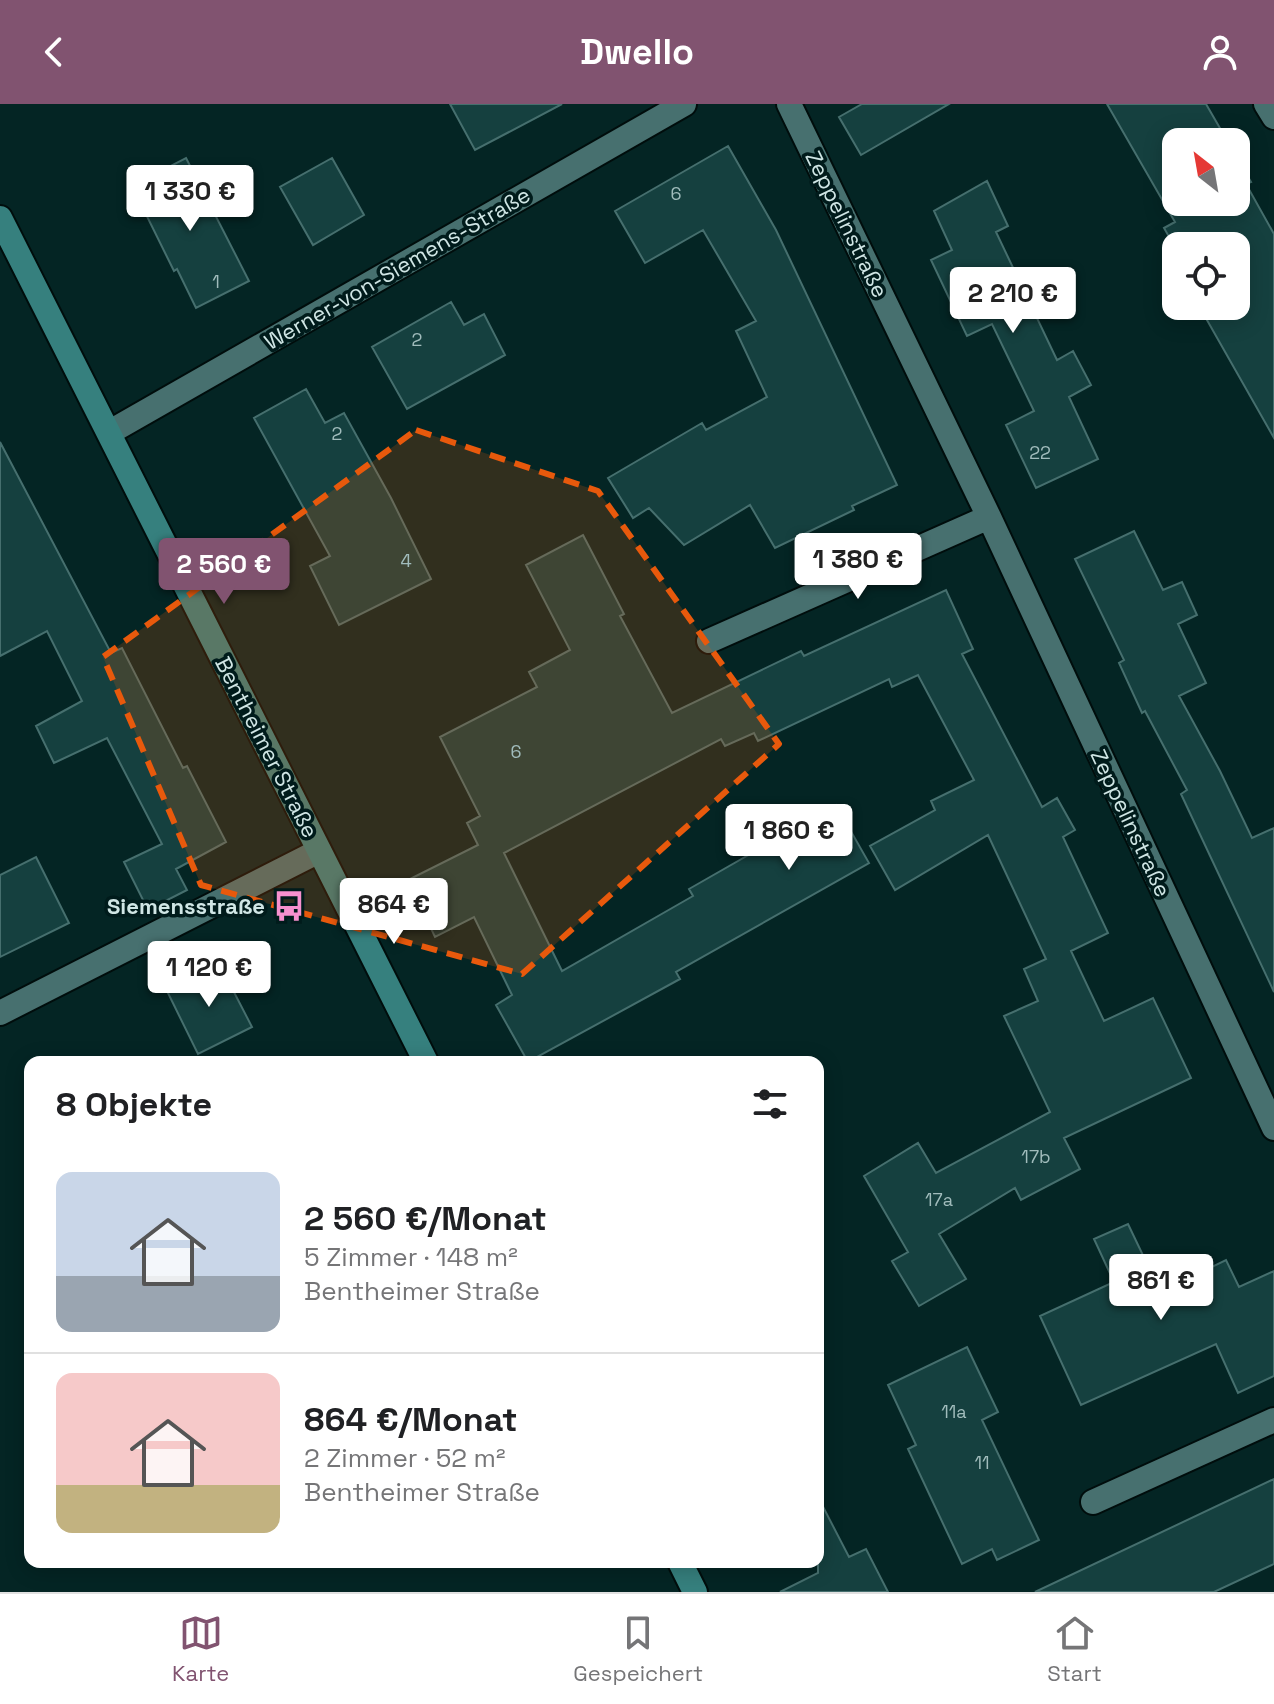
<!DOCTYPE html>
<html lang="de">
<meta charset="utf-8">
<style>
body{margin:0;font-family:"Space Grotesk",sans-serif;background:#f2f2f2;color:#202124;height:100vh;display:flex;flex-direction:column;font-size:30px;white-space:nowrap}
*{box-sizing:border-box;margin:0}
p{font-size:26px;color:#757577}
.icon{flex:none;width:44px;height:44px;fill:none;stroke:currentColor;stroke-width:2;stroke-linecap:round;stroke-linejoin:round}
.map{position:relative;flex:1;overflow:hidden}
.details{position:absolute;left:24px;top:952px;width:800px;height:512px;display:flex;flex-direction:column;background:#fff;border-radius:16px;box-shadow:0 4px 20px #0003}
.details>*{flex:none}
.needle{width:52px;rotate:329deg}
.controls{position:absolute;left:1162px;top:24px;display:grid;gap:16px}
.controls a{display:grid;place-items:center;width:88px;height:88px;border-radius:16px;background:#fff;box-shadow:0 4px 20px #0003;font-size:40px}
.price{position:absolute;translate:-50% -68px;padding:0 18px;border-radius:8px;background:#fff;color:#222;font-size:26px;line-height:52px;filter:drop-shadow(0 2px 4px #0008)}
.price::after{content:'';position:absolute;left:50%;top:48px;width:24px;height:18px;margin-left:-12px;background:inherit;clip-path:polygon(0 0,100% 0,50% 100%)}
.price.current{background:#815370;color:#fff}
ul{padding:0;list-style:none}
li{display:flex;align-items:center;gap:24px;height:200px;padding:0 32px}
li+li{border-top:2px solid #e0e0e0}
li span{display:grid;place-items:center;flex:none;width:224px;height:160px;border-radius:16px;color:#555}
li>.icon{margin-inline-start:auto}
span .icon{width:96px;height:96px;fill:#fffc;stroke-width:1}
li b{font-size:34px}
h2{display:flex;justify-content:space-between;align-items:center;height:96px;padding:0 32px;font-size:34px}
header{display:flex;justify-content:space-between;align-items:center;height:104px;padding:0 32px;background:#815370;color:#fff;font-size:36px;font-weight:600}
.tab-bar{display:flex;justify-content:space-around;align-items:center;height:112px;border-top:2px solid #e0e0e0;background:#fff;font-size:22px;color:#757577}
.tab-bar a{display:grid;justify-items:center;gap:4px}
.tab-bar .current{color:#815370}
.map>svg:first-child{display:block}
</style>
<header><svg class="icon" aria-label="back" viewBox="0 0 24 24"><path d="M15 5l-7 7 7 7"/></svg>Dwello<svg class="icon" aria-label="person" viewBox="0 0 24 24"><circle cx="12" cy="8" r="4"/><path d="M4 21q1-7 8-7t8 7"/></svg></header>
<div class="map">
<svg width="1274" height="1488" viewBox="0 0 1274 1488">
<rect width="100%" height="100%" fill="#042524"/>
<path fill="#15403f" stroke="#466f6e" stroke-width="2" d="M450 0H562L475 46Z
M862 0H949L861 51 839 13Z
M1107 0H1206L1228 38H1176V98H1236V52L1251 78 1246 80 1274 130V334L1199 202H1236V142H1176V145L1164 124 1175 118Z
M728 42 776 126 897 381 852 402 854 406 775 444 750 401 684 441 649 404 633 414 608 374 702 319 706 326 767 293 736 227 756 217 703 126 645 159 615 107Z
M186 54 249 177 196 204 177 165 174 167 132 82Z
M332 54 364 111 313 141 280 83Z
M987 77 1008 122 996 128 1057 256 1073 247 1091 281 1069 293 1098 355 1036 384 1006 321 1034 307 992 220 967 232 931 156 952 146 934 107Z
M451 198 464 221 484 210 505 251 407 305 372 243Z
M306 285 325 319 344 309 391 394 431 475 339 521 310 462 330 452 254 314Z
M0 338 111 549 122 544 183 664 187 662 226 738 176 765 187 786 148 806 124 758 162 740 107 634 54 659 36 622 82 597 47 527 0 552Z
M1134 427 1163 486 1182 478 1197 511 1178 520 1206 579 1179 592 1220 667 1252 734 1274 724V888L1181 690 1187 686 1145 607 1142 609 1119 559 1124 556 1075 455Z
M583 431 624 510 620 512 672 609 801 547 804 552 946 486 973 545 962 550 1042 703 1057 694 1075 726 1063 733 1108 829 1071 847 1104 917 1153 894 1191 974 1064 1034 1080 1065 1021 1096 1015 1084 939 1130 966 1175 919 1202 892 1157 908 1148 864 1072 918 1039 936 1069 1050 1008 1004 912 1038 897 1024 865 1046 855 988 731 895 786 870 742 935 706 931 697 974 676 918 571 892 583 889 575 758 637 754 629 725 642 721 635 504 749 562 867 693 792 689 785 836 701 869 759 676 868 680 875 528 958 496 901 512 891 474 813 435 833 408 776 478 741 467 719 480 712 440 633 537 583 529 568 570 546 526 461Z
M36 753 69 819 0 853V771Z
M220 861 252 923 198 950 167 887Z
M1128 1120 1149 1164 1174 1152 1185 1176 1226 1156 1239 1183 1274 1167V1272L1238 1289 1216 1240 1081 1301 1040 1212 1114 1178 1094 1135Z
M967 1243 998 1308 982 1316 1039 1436 997 1456 992 1445 962 1460 908 1345 916 1341 888 1281Z
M1274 1375V1460L1214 1488H1035Z
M818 1393 849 1453 866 1445 888 1488H780L818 1469Z"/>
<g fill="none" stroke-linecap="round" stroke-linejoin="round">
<defs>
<path id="minor" d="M789 0 989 413 1274 1024
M1266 0 1274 13
M110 328 684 0
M709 537 989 413
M0 909 319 747
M1093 1398 1274 1316"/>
<path id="secondary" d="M0 114 426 958
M680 1458 695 1488"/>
</defs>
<use href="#minor" stroke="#000d0c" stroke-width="28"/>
<use href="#secondary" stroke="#000d0c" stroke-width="28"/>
<use href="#minor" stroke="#47706f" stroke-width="24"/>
<use href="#secondary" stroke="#36807e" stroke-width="24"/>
</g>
<path fill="#e8590c" fill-opacity="0.2" stroke="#e8590c" stroke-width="6" stroke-dasharray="16 10" stroke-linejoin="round" d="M416 326 598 387 779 640 522 870 201 781 103 553Z"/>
<defs>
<symbol id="bus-bare" viewBox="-9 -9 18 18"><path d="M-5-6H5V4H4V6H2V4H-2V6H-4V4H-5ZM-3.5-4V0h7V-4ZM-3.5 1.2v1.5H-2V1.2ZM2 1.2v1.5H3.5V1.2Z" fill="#f790ce" stroke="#001b1b" stroke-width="2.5" paint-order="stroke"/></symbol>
</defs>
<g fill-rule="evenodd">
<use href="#bus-bare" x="267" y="780" width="44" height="44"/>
</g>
<g text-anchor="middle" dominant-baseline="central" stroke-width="7" stroke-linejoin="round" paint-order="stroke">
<g font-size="18" fill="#a1bcbc">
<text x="676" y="89">6</text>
<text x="216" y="177">1</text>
<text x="417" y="235">2</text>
<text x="337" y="329">2</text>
<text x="1040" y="348">22</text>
<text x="406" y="456">4</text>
<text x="516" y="647">6</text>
<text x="1036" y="1052">17b</text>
<text x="939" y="1095">17a</text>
<text x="954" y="1307">11a</text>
<text x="982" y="1358">11</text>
</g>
<g font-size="22" fill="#d0e6e5" stroke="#001b1b">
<text transform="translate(847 120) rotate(64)">Zeppelinstraße</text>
<text transform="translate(397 164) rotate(-30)">Werner-von-Siemens-Straße</text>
<text transform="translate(267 643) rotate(63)">Bentheimer Straße</text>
<text transform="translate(1131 719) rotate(65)">Zeppelinstraße</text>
</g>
<g font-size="22" font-weight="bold" fill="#d0e6e5" stroke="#001b1b" text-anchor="end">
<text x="265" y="802">Siemensstraße</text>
</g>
</g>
</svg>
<div class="controls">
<a><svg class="needle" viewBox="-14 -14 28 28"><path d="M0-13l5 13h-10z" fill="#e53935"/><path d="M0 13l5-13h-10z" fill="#757577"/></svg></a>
<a><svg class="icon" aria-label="locate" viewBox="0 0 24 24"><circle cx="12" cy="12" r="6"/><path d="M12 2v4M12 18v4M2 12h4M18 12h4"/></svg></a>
</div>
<b class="price" style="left:190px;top:129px">1 330 €</b>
<b class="price" style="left:1013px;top:231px">2 210 €</b>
<b class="price" style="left:858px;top:497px">1 380 €</b>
<b class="price current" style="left:224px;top:502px">2 560 €</b>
<b class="price" style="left:789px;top:768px">1 860 €</b>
<b class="price" style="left:394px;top:842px">864 €</b>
<b class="price" style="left:209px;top:905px">1 120 €</b>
<b class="price" style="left:1161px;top:1218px">861 €</b>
<section class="details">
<h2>8 Objekte<svg class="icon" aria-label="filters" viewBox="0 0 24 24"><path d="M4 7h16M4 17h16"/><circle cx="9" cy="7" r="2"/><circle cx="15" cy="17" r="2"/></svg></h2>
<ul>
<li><span style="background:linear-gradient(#c9d6e8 65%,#9aa5b1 0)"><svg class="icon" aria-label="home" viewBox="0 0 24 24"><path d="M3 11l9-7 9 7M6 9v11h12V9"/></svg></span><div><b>2 560 €/Monat</b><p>5 Zimmer · 148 m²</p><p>Bentheimer Straße</p></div></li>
<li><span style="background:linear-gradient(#f6c9c9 70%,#c2b280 0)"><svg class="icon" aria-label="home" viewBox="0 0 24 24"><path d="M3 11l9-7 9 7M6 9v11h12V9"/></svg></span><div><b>864 €/Monat</b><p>2 Zimmer · 52 m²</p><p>Bentheimer Straße</p></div></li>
</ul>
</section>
</div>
<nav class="tab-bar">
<a class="current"><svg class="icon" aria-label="map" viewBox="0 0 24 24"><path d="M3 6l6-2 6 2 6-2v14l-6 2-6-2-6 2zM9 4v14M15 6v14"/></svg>Karte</a>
<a><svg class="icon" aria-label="saved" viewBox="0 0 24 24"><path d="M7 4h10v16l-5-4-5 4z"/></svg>Gespeichert</a>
<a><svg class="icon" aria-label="home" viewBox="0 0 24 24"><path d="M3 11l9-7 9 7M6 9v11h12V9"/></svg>Start</a>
</nav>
